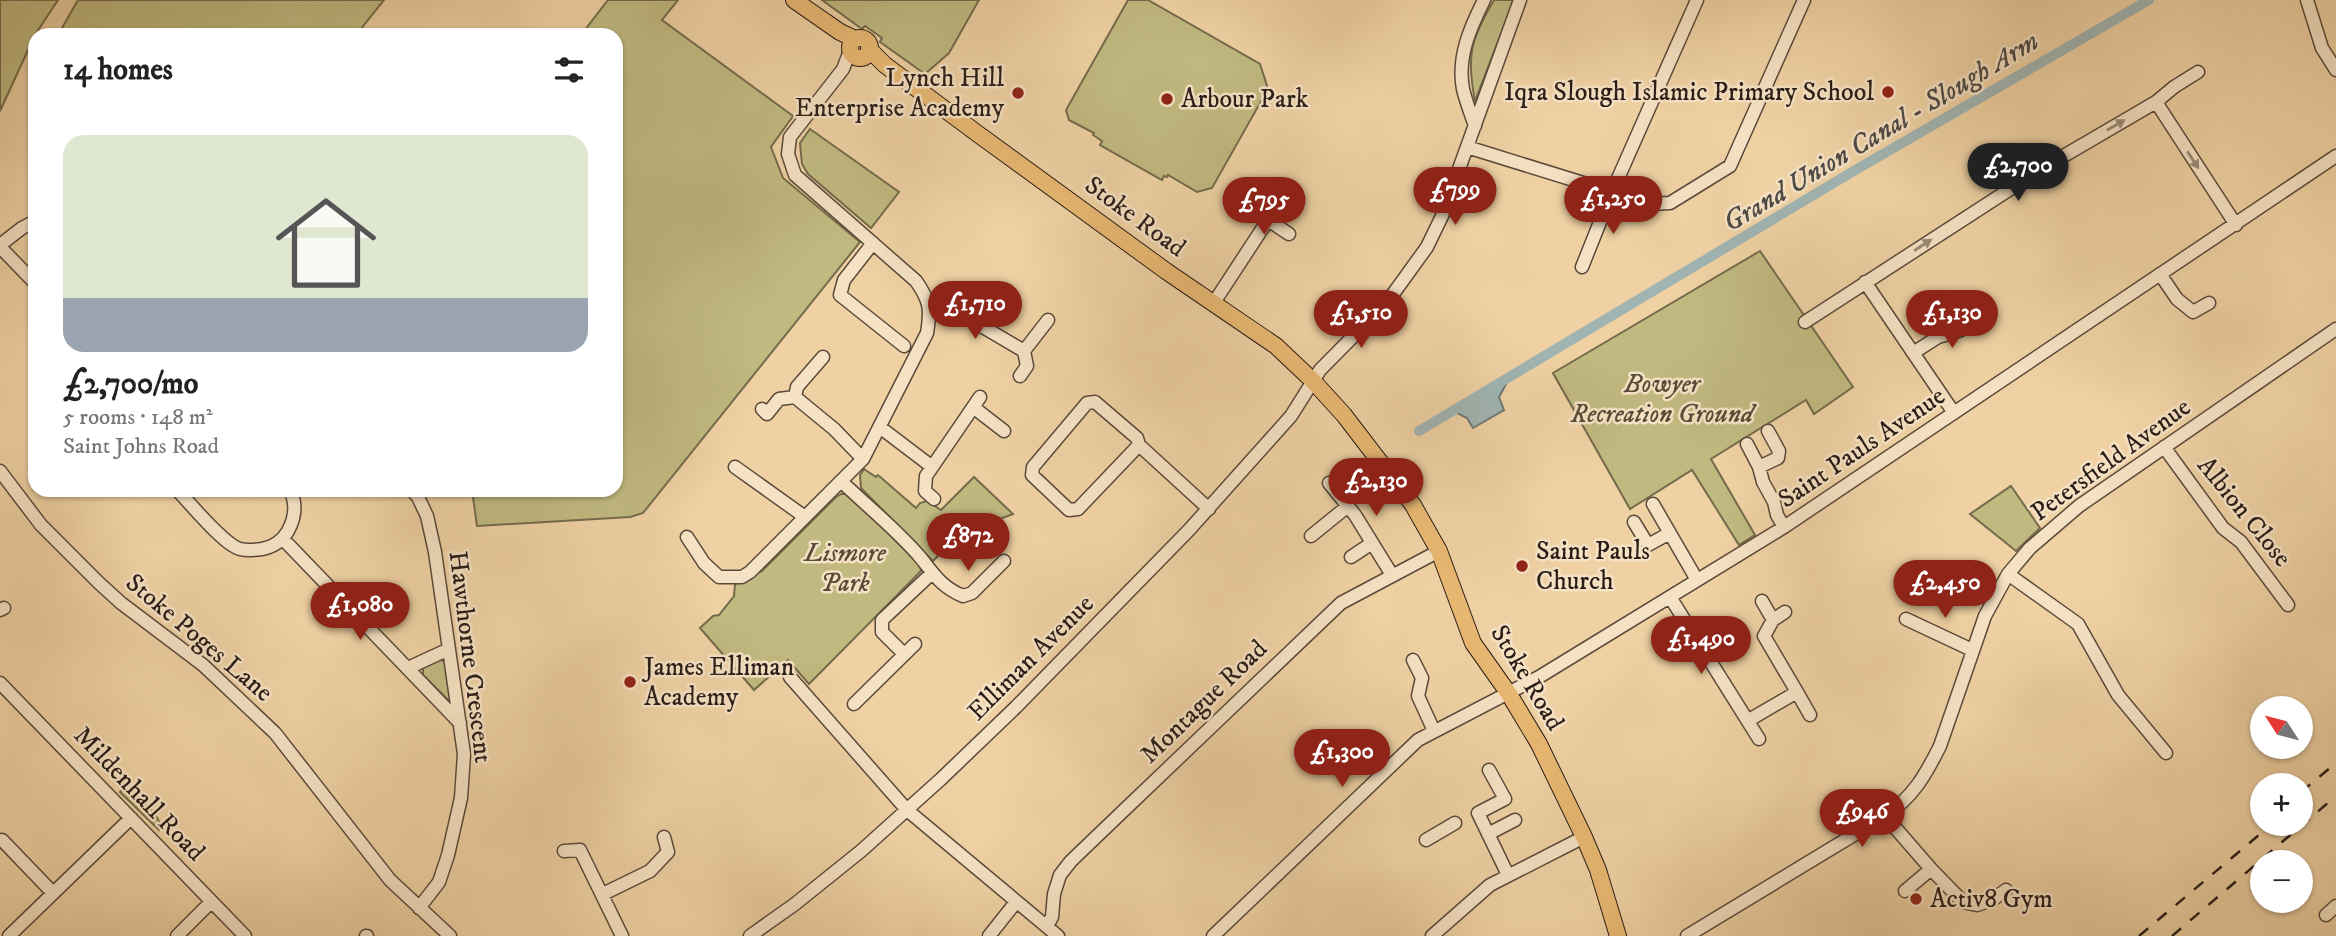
<!DOCTYPE html>
<meta charset="utf-8">
<style>
body{margin:0;font-family:"IM FELL DW Pica",serif;background:#f2f2f2;color:#222;height:100vh;display:flex;flex-direction:column;font-size:26px;white-space:nowrap}
*{box-sizing:border-box;margin:0}
p{font-size:23px;color:#767676}
.icon{flex:none;width:38px;height:38px;fill:none;stroke:currentColor;stroke-width:2;stroke-linecap:round;stroke-linejoin:round}
.map{position:relative;flex:1;overflow:hidden}
.panel{position:absolute;left:28px;top:28px;width:595px;height:469px;display:flex;flex-direction:column;background:#fff;border-radius:21px;box-shadow:0 2px 5px #0004}
.panel>*{flex:none}
.needle{width:46px;rotate:306deg}
.buttons{position:absolute;left:2250px;top:696px;display:grid;gap:14px}
.buttons a{display:grid;place-items:center;width:63px;height:63px;border-radius:50%;background:#fff;box-shadow:0 2px 5px #0004;font-size:35px}
.price{position:absolute;translate:-50% -60px;padding:0 16px;border-radius:24px;background:#8f2418;color:#fff;font-size:23px;line-height:46px;filter:drop-shadow(0 2px 4px #0008)}
.price::after{content:'';position:absolute;left:50%;top:42px;width:21px;height:16px;margin-left:-10px;background:inherit;clip-path:polygon(0 0,100% 0,50% 100%)}
.price.current{background:#222;color:#fff}
ul{padding:0;list-style:none}
li{display:grid;align-content:center;gap:14px;height:371px;padding:0 35px}
li span{display:grid;place-items:center;height:217px;border-radius:21px;color:#555}
li>.icon{margin-inline-start:auto}
span .icon{width:126px;height:126px;fill:#fffc;stroke-width:1}
li b{font-size:30px}
h2{display:flex;justify-content:space-between;align-items:center;height:84px;padding:0 35px;font-size:30px}
.map>svg:first-child{display:block}
</style>
<div class="map">
<svg width="2336" height="936" viewBox="0 0 2336 936">
<rect width="100%" height="100%" fill="#efd1a3"/>
<filter id="stains"><feTurbulence type="fractalNoise" baseFrequency=".00286" numOctaves="4"/><feColorMatrix values="0 0 0 0 .2 0 0 0 0 .09 0 0 0 0 .02 0 0 0 .5 -.17"/></filter>
<radialGradient id="worn" r=".72"><stop offset=".6" stop-color="#630" stop-opacity="0"/><stop offset="1" stop-color="#630" stop-opacity=".3"/></radialGradient>
<path fill="#c0b980" stroke="#746b4c" stroke-width="2" d="M0 0H58L35 35 0 111Z
M78 0H384L356 35H58Z
M608 0H678L662 20 793 116 771 147 783 178 860 242 643 513 630 517 477 526 472 490H616V35H581Z
M822 0H979L949 53 925 74 880 42 882 38 865 26 862 29Z
M1128 0H1148L1260 64 1268 89 1212 188 1197 192 1168 175 1167 177 1164 176 1162 180 1100 145 1102 141 1093 135 1094 133 1069 120 1066 110Z
M1494 0H1514L1475 101C1466 55 1471 39 1494 0Z
M810 129 899 192 871 228 808 174 802 164 800 143Z
M1760 251 1853 387 1814 414 1806 400 1711 459 1755 535 1739 545 1692 470 1630 509 1553 373Z
M864 469 876 477 878 475 916 508 920 503 927 501 941 510 974 477 1013 514 961 533 933 561 861 488 860 475Z
M2011 486 2040 528 2016 551 1970 514Z
M841 494H850L920 565 921 571 809 684 788 660 754 690 700 628 713 616 719 615 734 596 735 584 762 571 836 497Z
M436 659 445 661 452 701 448 700 423 675V667Z
M122 790C141 799 154 806 161 827L159 830 120 792Z"/>
<path fill="#a0b4b2" stroke="#707874" stroke-width="2" d="M1510 377 1499 397 1504 410 1473 428 1467 418 1453 411Z"/>
<g fill="none" stroke-linecap="round" stroke-linejoin="round">
<path stroke="#a0b4b2" stroke-width="10" d="M1419 431 1852 172 2149 0"/>
<defs>
<path id="minor" d="M2307 0 2322 48 2336 70
M2156 102 2236 225
M1475 126C1471 114 1466 102 1463 89 1457 57 1470 28 1484 0
M1467 147 1651 204 1670 203 1730 166 1804 0
M1256 212 1289 234
M873 243 844 280 840 295 904 346
M0 245 22 228 35 221
M0 247 35 283
M1582 267 1612 192 1697 0
M2160 274 2177 299 2193 312 2209 303
M1865 282 1954 413
M1213 304 1268 220
M930 314H961L1024 351 1027 366 1020 376
M1805 322 2038 171 2156 102 2174 87 2198 72
M1024 351 1048 320
M1913 353 1938 337 1961 330 1971 322
M795 397 797 387 823 357
M973 407 1004 431
M762 409 767 414 779 399 795 397 834 429 863 459
M881 428 931 466
M1747 444 1759 467 1763 482 1774 502 1777 515 1784 527
M1139 445 1078 509 1069 510 1032 475 1033 467 1087 403 1095 402 1137 438 1139 445 1209 509
M2164 447 2223 528 2241 542 2288 605
M735 467 805 517
M1759 467 1778 458 1779 451 1768 431
M0 471 41 525 99 583 121 603 203 665 275 733 390 880 450 936
M842 482C867 506 897 530 920 557 934 574 941 587 963 596L972 593 1004 561
M1329 483 1355 515 1392 575
M177 490C191 504 224 545 240 549 248 551 255 550 262 549 273 547 282 541 288 531 295 518 297 504 290 490
M412 490 418 497 427 516 435 552 464 754 461 798 448 855 439 882 419 908
M934 499 925 491 926 476 980 397
M1653 504 1697 580
M1634 522 1648 545 1670 533
M1311 536 1348 506
M687 537 704 563 719 577H742L750 572 863 459 927 333C931 309 930 301 916 281L795 175 788 154 790 137 843 69 850 51
M283 539 460 723
M1351 557 1372 543
M2008 574 2078 624 2118 695 2166 753
M1670 597 1759 739
M0 610 4 608
M1906 619 1972 650
M1773 620 1785 612
M904 654 882 632V620L931 574
M1413 660 1422 678 1418 696 1434 731
M408 668 449 649
M790 677 907 810 1058 936
M0 683 245 936
M1797 692 1810 715
M854 704 915 644
M1749 720 1797 692 1764 636 1773 620 1762 601
M1489 770 1505 799 1478 813 1508 875
M1885 816C1913 797 1925 776 1940 746L1985 616 2008 574 2030 548 2079 506 2336 329
M1488 834 1515 820
M2 840 53 893
M1426 840 1455 823
M564 851 580 850 622 936
M1905 891 1931 869
M603 894 650 871 668 852 664 837
M2326 915 2336 906
M1047 926 1052 917 1054 894 1060 875 1071 861 1119 815 1341 603 1439 551
M9 936 131 818
M177 936 211 902
M366 936H367
M750 936 795 904 861 851 941 779 1016 707 1189 530 1291 416 1320 370 1388 301 1427 247 1442 216 1520 0
M989 936 1016 902
M1213 936 1418 740 1539 677 1784 527 2336 156
M1432 936 1490 885 1584 837
M1687 936 1885 816 1931 869 1963 902 1977 905 1992 900 2006 890"/>
<path id="major" d="M794 0 840 32 855 39
M850 48a10 10 0 1 1 20 0a10 10 0 1 1-20 0Z
M869 49 885 65 978 134 1166 271 1276 346 1313 381 1344 415 1413 505 1439 551 1473 643 1509 694 1539 744 1584 837 1598 870 1618 936"/>
</defs>
<use href="#minor" stroke="#5a4a3b" stroke-width="15"/>
<use href="#major" stroke="#291d18" stroke-width="18"/>
<use href="#minor" stroke="#f5e1c3" stroke-width="12"/>
<use href="#major" stroke="#e8b872" stroke-width="16"/>
<path stroke="#291d18" stroke-width="2.5" stroke-dasharray="12 12" stroke-linecap="butt" d="M2301 792 2336 763
M2139 936 2272 824
M2172 936 2336 796"/>
</g>
<defs><path id="oneway-solid" d="M-6-.8H1V-3.2L6.5 0L1 3.2V.8H-6Z" transform="scale(1.75)"/></defs>
<g fill="#998976">
<use href="#oneway-solid" transform="translate(2116 125) rotate(-30)"/>
<use href="#oneway-solid" transform="translate(2193 160) rotate(57)"/>
<use href="#oneway-solid" transform="translate(1923 245) rotate(-33)"/>
</g>
<g fill="#8f2418" stroke="#f5e1c3" stroke-width="2.5">
<circle cx="1888" cy="92" r="7"/>
<circle cx="1018" cy="93" r="7"/>
<circle cx="1167" cy="99" r="7"/>
<circle cx="1522" cy="566" r="7"/>
<circle cx="630" cy="682" r="7"/>
<circle cx="1916" cy="899" r="7"/>
</g>
<g text-anchor="middle" dominant-baseline="central" stroke-width="5" stroke-linejoin="round" paint-order="stroke">
<g font-size="26" fill="#291d18" stroke="#f5e1c3" text-anchor="start">
<text x="1004" y="78" text-anchor="end">Lynch Hill<tspan x="1004" dy="30">Enterprise Academy</tspan></text>
<text x="1874" y="92" text-anchor="end">Iqra Slough Islamic Primary School</text>
<text x="1181" y="99">Arbour Park</text>
<text x="1536" y="551">Saint Pauls<tspan x="1536" dy="30">Church</tspan></text>
<text x="644" y="667">James Elliman<tspan x="644" dy="30">Academy</tspan></text>
<text x="1930" y="899">Activ8 Gym</text>
</g>
<g font-size="26" fill="#291d18" stroke="#f5e1c3">
<text transform="translate(1135 217) rotate(36)">Stoke Road</text>
<text transform="translate(1862 448) rotate(-34)">Saint Pauls Avenue</text>
<text transform="translate(2111 460) rotate(-36)">Petersfield Avenue</text>
<text transform="translate(2244 512) rotate(51)">Albion Close</text>
<text transform="translate(199 638) rotate(40)">Stoke Poges Lane</text>
<text transform="translate(470 657) rotate(83)">Hawthorne Crescent</text>
<text transform="translate(1031 658) rotate(-45)">Elliman Avenue</text>
<text transform="translate(1527 678) rotate(59)">Stoke Road</text>
<text transform="translate(1204 702) rotate(-44)">Montague Road</text>
<text transform="translate(139 794) rotate(46)">Mildenhall Road</text>
</g>
<g font-size="26" font-style="italic" fill="#564c37" stroke="#f5e1c3">
<text x="1662" y="384">Bowyer<tspan x="1662" dy="30">Recreation Ground</tspan></text>
<text x="845" y="553">Lismore<tspan x="845" dy="30">Park</tspan></text>
</g>
<g font-size="28" font-style="italic" fill="#4d4a46" stroke="#f5e1c3">
<text transform="translate(1881 132) rotate(-31)">Grand Union Canal - Slough Arm</text>
</g>
</g>
<rect width="100%" height="100%" filter="url(#stains)"/>
<rect width="100%" height="100%" fill="url(#worn)"/>
</svg>
<div class="buttons">
<a><svg class="needle" viewBox="-14 -14 28 28"><path d="M0-13l5 13h-10z" fill="#e53935"/><path d="M0 13l5-13h-10z" fill="#767676"/></svg></a>
<a>+</a>
<a>−</a>
</div>
<b class="price current" style="left:2018px;top:203px">£2,700</b>
<b class="price" style="left:1455px;top:227px">£799</b>
<b class="price" style="left:1613px;top:236px">£1,250</b>
<b class="price" style="left:1264px;top:237px">£795</b>
<b class="price" style="left:975px;top:341px">£1,710</b>
<b class="price" style="left:1361px;top:350px">£1,510</b>
<b class="price" style="left:1952px;top:350px">£1,130</b>
<b class="price" style="left:1376px;top:518px">£2,130</b>
<b class="price" style="left:968px;top:573px">£872</b>
<b class="price" style="left:1945px;top:620px">£2,450</b>
<b class="price" style="left:360px;top:642px">£1,080</b>
<b class="price" style="left:1701px;top:676px">£1,490</b>
<b class="price" style="left:1342px;top:789px">£1,300</b>
<b class="price" style="left:1862px;top:849px">£946</b>
<section class="panel">
<h2>14 homes<svg class="icon" aria-label="filters" viewBox="0 0 24 24"><path d="M4 7h16M4 17h16"/><circle cx="9" cy="7" r="2"/><circle cx="15" cy="17" r="2"/></svg></h2>
<ul>
<li><span style="background:linear-gradient(#dfe7d0 75%,#9aa5b1 0)"><svg class="icon" aria-label="home" viewBox="0 0 24 24"><path d="M3 11l9-7 9 7M6 9v11h12V9"/></svg></span><div><b>£2,700/mo</b><p>5 rooms · 148 m²</p><p>Saint Johns Road</p></div></li>
</ul>
</section>
</div>
